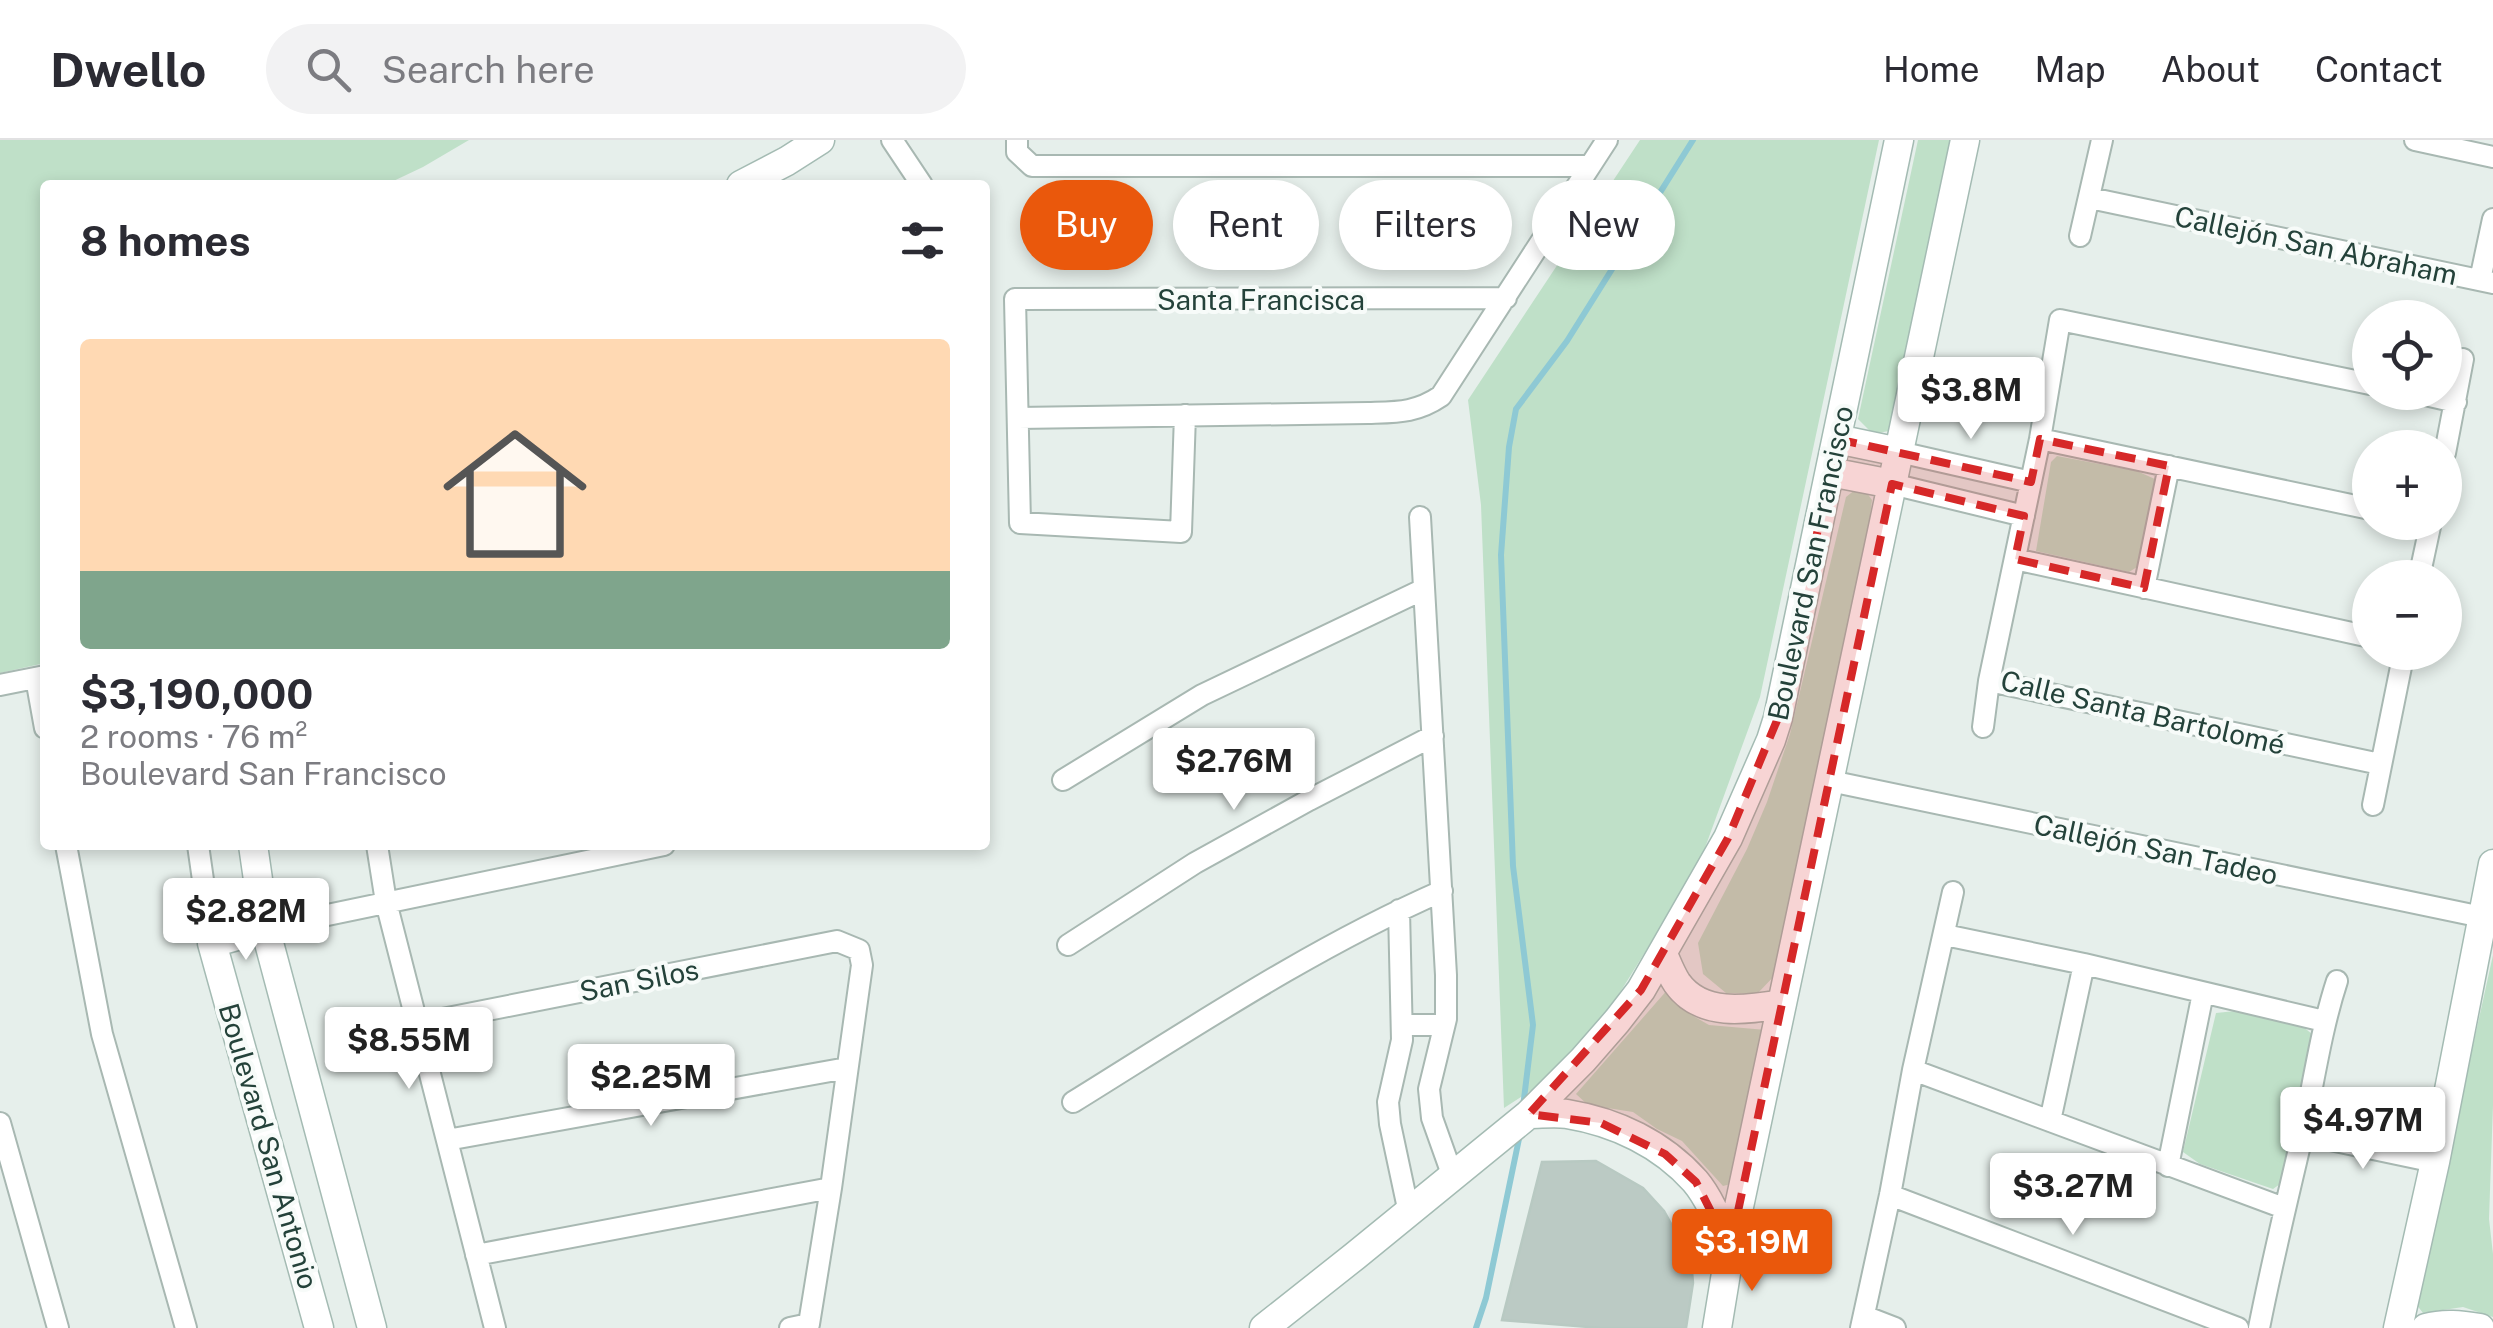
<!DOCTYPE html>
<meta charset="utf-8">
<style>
body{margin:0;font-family:"Public Sans",sans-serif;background:#f2f2f3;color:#2b2b33;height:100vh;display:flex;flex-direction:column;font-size:38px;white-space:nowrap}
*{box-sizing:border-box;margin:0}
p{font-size:32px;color:#7c7c81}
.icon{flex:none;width:55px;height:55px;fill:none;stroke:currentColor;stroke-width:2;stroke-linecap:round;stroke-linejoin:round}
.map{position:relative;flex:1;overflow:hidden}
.sheet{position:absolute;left:40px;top:40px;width:950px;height:670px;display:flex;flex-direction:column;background:#fff;border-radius:10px;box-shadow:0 5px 15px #0003}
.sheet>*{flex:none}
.hud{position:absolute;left:1020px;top:40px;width:950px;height:90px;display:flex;gap:20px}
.buttons{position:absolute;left:2352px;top:160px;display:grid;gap:20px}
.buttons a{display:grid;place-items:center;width:110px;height:110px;border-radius:50%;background:#fff;box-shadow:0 5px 15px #0003;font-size:50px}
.price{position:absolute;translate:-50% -85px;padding:0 22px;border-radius:10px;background:#fff;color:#222;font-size:32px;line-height:65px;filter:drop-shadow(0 2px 5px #0008)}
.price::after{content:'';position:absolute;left:50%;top:60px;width:30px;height:22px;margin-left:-15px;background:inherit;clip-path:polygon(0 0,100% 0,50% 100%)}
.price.current{background:#ea580c;color:#fff}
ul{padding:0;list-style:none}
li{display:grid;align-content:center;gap:20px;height:530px;padding:0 40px}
li span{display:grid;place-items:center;height:310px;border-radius:10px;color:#555}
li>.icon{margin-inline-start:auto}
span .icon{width:180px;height:180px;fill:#fffc;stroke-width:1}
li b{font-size:42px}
h2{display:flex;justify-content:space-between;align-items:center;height:120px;padding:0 40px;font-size:42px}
.chip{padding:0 35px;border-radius:45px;background:#fff;box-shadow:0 5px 15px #0003;font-size:35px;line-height:90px}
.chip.current{background:#ea580c;color:#fff}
header{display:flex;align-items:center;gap:60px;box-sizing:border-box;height:140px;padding:0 50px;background:#fff;border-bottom:2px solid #e1e1e2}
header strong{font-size:48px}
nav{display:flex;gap:55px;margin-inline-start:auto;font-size:35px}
.search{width:700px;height:90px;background:#f2f2f3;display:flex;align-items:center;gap:25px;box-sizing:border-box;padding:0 35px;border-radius:55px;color:#7c7c81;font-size:38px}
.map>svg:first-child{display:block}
</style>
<header>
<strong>Dwello</strong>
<div class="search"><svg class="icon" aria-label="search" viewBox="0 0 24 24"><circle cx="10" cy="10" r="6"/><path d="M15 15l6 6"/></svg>Search here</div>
<nav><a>Home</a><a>Map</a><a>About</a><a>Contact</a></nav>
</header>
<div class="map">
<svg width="2493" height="1188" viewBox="0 0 2493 1188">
<rect width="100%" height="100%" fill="#e6efeb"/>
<path fill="#bfe0c8" d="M0 0H469L423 27 385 45H45V523L0 533Z
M1640 0H1879L1760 557 1698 727 1609 870 1538 946 1504 968 1481 365 1468 260Z
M1918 0H1956L1894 290 1873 294 1858 279Z
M2057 316 2137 331 2157 340 2142 424 2129 432 2036 411 2051 322Z
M1861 345 1872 360 1865 419 1777 833 1757 854 1726 853 1703 834 1698 803 1747 709 1767 662 1790 594 1846 357Z
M2493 815V965L2489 1079 2493 1114V1177L2463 1167 2423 1173 2416 1164Z
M1669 848 1695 877 1709 885 1766 890 1731 1044 1723 1046 1682 1001 1657 989 1633 972 1588 965 1576 954Z
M2245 870 2302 886 2312 894 2283 1042 2273 1049 2200 1024 2183 1012 2216 873Z"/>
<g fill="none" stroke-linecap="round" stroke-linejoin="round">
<path stroke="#8ec9d4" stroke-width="6" d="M1523 967 1533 885 1513 726 1501 415 1509 307 1516 269 1567 201 1693 0
M1476 1188 1486 1158 1520 994"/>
</g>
<path fill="#bbcac4" stroke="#b8c9c2" stroke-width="2.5" d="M1596 1021 1643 1048 1664 1071 1691 1120 1693 1143 1686 1188H1601L1502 1180 1542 1022Z"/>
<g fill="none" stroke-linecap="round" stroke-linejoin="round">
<defs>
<path id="street" d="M892 0 922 45
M1017 0V12L1032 26H1590
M2415 0 2493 17
M2090 58 2493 143
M2080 96 2102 0
M2480 140 2493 79
M2412 252 2456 262
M1185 275 1181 392 1020 383 1015 159 1506 158
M1018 278 1368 273C1397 272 1416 273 1441 256L1607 0
M2040 299 2370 369
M1899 312 2031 342
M2445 313 2463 219
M1892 344 2024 376
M1420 377 1446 835V879L1429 949 1432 978 1453 1037
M2015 419 2370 497
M2419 438 2431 382
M2144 448 2169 326
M36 538 45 588
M1989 541 2380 624
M0 545 45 536
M1983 587 1989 541 2040 299 2060 180 2370 244
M1063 640 1202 555 1424 449
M1830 641 2482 777
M2373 665 2404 512
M66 705 102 894 186 1188
M198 705 212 803
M377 705 386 762 495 1188
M1399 770 1402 900 1388 962 1390 984 1409 1073
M265 788 664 705
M1945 795 2084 824 2324 881
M1068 805 1195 723 1309 660 1433 596
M417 884 837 801 859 810 862 825 831 1048 809 1184 790 1188
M1402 885H1444
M1913 930 2284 1068
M2309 960 2440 987
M1073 962C1194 887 1312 808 1442 751
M2050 981 2084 824
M0 983 58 1188
M2302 994 2435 1022
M447 1000 847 928
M2168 1026 2203 853
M1890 1055 2238 1188
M476 1115 831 1048
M1864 1176 1895 1188
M1861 1188 1890 1055 1913 930 1953 752
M2259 1188C2272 1122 2288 1057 2303 992 2314 941 2321 890 2337 841"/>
<path id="secondary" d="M741 45 787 21 820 0
M1837 299 1899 312
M1830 332 1892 344
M253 705 265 788 372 1188
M265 788 212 803 319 1188
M1663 814C1667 823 1671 834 1677 843 1701 877 1746 870 1782 864
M1529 974C1541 974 1555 972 1567 974 1616 982 1662 1004 1695 1041 1711 1060 1720 1086 1730 1109
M1264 1188 1355 1116 1529 974 1583 920 1617 881 1641 850 1728 698 1771 600 1778 578 1899 0
M1717 1188 1730 1109 1965 0
M2398 1188 2435 1022 2493 724
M2426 1188C2444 1183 2461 1185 2480 1188"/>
</defs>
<use href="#street" stroke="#a8b8b2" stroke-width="24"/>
<use href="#secondary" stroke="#a4bbb3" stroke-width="31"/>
<use href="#street" stroke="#fff" stroke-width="20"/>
<use href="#secondary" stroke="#fff" stroke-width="28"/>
</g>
<path fill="#d62828" fill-opacity="0.2" stroke="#d62828" stroke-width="8" stroke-dasharray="20 12" stroke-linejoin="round" d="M1837 299 2031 342 2040 299 2169 326 2144 448 2015 419 2024 376 1892 344 1730 1109 1696 1042 1665 1014 1601 983 1529 974 1641 850 1728 698 1778 578Z"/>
<g text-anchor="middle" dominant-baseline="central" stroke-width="8" stroke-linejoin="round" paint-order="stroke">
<g font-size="28" fill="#24423a" stroke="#f7fbf9">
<text transform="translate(2316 105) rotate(12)">Callejón San Abraham</text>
<text x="1261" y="159">Santa Francisca</text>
<text transform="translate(1810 423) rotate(-78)">Boulevard San Francisco</text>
<text transform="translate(2143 572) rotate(13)">Calle Santa Bartolomé</text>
<text transform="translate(2156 709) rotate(12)">Callejón San Tadeo</text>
<text transform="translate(639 840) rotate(-11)">San Silos</text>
<text transform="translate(269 1006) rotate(74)">Boulevard San Antonio</text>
</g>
</g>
</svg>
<div class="buttons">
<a><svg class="icon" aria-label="locate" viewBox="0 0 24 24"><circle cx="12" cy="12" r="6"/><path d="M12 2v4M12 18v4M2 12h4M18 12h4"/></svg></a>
<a>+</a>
<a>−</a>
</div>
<b class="price" style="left:1971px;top:302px">$3.8M</b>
<b class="price" style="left:1234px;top:673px">$2.76M</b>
<b class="price" style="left:246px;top:823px">$2.82M</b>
<b class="price" style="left:409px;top:952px">$8.55M</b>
<b class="price" style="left:651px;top:989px">$2.25M</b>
<b class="price" style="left:2363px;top:1032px">$4.97M</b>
<b class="price" style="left:2073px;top:1098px">$3.27M</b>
<b class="price current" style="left:1752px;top:1154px">$3.19M</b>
<div class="hud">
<a class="chip current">Buy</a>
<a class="chip">Rent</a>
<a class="chip">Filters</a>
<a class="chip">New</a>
</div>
<section class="sheet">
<h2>8 homes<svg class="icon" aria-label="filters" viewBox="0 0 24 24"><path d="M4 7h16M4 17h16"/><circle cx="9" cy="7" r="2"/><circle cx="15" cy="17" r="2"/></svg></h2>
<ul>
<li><span style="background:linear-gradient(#ffd9b3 75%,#7fa58c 0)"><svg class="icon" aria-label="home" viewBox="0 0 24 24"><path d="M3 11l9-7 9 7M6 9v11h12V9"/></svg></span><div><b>$3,190,000</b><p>2 rooms · 76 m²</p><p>Boulevard San Francisco</p></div></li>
</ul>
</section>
</div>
